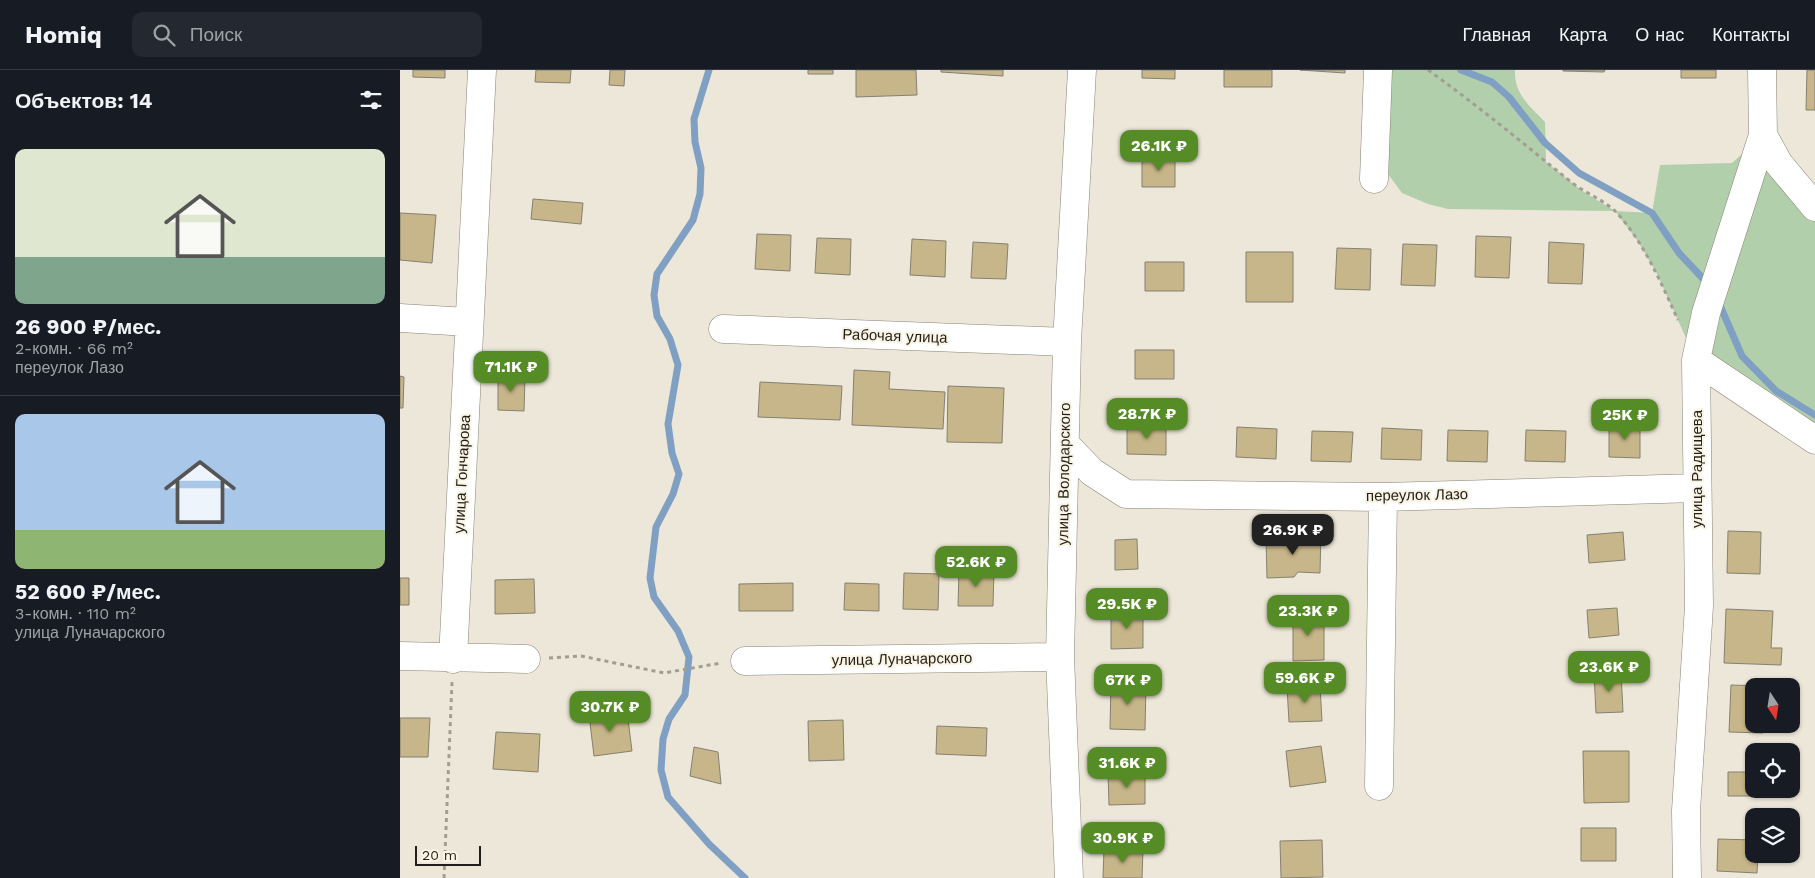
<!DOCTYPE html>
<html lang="ru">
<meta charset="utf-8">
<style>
body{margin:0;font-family:"Work Sans",sans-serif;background:#242831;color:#f1f3f6;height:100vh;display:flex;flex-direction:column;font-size:19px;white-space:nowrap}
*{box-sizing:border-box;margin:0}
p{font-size:16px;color:#9ea1a6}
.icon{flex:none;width:28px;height:28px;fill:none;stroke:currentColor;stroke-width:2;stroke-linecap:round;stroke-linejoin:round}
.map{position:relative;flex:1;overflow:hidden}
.panel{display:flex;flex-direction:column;background:#171b24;width:400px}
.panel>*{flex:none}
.needle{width:32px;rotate:168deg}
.controls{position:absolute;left:1345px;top:608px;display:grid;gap:10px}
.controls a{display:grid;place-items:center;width:55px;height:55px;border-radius:10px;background:#171b24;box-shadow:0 1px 4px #0004;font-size:25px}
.scale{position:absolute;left:15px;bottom:12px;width:66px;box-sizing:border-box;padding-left:5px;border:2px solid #211f19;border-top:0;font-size:14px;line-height:18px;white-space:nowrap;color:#211f19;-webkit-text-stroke:4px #faf4e5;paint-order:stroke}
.price{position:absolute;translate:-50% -42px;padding:0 11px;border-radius:10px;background:#568c26;color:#fff;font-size:16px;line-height:32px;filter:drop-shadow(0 1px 2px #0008)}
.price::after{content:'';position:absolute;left:50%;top:30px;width:15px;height:11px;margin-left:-8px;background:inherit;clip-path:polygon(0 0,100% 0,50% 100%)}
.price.active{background:#222;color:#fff}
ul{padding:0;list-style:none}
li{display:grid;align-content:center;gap:10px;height:265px;padding:0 15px}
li+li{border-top:1px solid #363941}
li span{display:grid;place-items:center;height:155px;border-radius:10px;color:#555}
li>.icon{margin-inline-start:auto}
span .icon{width:90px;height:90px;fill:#fffc;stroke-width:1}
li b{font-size:21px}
h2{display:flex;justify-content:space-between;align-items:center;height:60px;padding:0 15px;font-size:21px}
header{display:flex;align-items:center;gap:30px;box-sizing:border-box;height:70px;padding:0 25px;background:#171b24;border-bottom:1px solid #363941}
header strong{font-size:24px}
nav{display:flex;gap:28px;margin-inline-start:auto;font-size:18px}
.search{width:350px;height:45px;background:#242831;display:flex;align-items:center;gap:12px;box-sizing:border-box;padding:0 18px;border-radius:10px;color:#9ea1a6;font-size:19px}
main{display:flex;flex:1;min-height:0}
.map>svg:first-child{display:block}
</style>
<header>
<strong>Homiq</strong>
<div class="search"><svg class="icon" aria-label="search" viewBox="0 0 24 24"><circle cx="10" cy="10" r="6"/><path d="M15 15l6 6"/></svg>Поиск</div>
<nav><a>Главная</a><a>Карта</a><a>О нас</a><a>Контакты</a></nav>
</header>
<main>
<section class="panel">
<h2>Объектов: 14<svg class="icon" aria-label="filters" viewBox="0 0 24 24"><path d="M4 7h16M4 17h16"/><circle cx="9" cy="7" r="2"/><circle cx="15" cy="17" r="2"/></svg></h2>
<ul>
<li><span style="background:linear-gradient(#dfe7d0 70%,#7fa58c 0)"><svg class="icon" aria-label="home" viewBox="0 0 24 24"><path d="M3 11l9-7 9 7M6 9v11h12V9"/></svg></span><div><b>26 900 ₽/мес.</b><p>2-комн. · 66 m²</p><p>переулок Лазо</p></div></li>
<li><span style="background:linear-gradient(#a9c7e8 75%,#8fb573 0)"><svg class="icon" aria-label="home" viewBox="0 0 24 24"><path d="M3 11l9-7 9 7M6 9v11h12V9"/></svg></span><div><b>52 600 ₽/мес.</b><p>3-комн. · 110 m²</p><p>улица Луначарского</p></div></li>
</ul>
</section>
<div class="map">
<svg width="1415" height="808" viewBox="0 0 1415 808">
<rect width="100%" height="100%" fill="#ece7d8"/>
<path fill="#b2cfac" d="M978 0H1115C1114 24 1129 35 1145 52L1146 92 1181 120 1215 141 1252 143 1260 95 1332 93 1363 65 1415 137V370L1296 290 1256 202 1237 170 1215 141 1048 139 1028 134 1002 123 988 104 976 70Z"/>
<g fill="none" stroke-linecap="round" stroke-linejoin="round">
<path stroke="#7fa0c3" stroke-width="7" d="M309 0 294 49 295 72 301 98 300 124 293 150 257 204 254 225 257 246 270 269 278 295 268 354 272 383 279 404 273 424 256 457 250 508 254 527 278 561 289 587 285 625 269 649 263 669 261 700 268 727 309 774 345 808
M1061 0 1092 12 1109 27 1145 73 1179 103 1252 143 1279 183 1309 215
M1318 231 1342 286 1376 321 1415 345"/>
</g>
<path fill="#c7b689" stroke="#858072" d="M13 0H45V8L13 7Z
M136 0H171L170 13 135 12Z
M210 0H225L224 16 209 15Z
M408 0H433V4H408Z
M456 0H516L517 25 456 27Z
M541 0H603V6L541 2Z
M742 0H775V9L742 8Z
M824 0H872V17H824Z
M900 0H945V3Z
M1163 0H1205L1204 2 1163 1Z
M1281 0H1316V8H1281Z
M1407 0H1415V40H1406Z
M742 87H775V117H742Z
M133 129 183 133 181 154 131 149Z
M0 143 36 145 32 193 0 190Z
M357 164 391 165 390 201 355 199Z
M1076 166 1111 167 1109 208 1075 207Z
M417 168 451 169 450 205 415 203Z
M512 169 546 171 545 207 510 205Z
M573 172 608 174 606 209 571 208Z
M1149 172 1184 174 1182 214 1148 213Z
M1003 174 1037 175 1035 216 1001 215Z
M937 178 971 179 970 220 935 219Z
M846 182H893V232H846Z
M745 192H784V221H745Z
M735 280H774V309H735Z
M454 300 490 302 489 319 545 322 543 359 452 355Z
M98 305 125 306 124 341 98 340Z
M0 306 4 307 3 338H0Z
M360 312 442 316 440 350 358 347Z
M548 316 604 318 602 373 547 372Z
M1209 354H1240V388L1209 387Z
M727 356H766V385L727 384Z
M837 357 877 359 876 389 836 387Z
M982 358 1022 360 1021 390 981 389Z
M1048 360 1088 361 1087 392 1047 391Z
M1126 360 1166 361 1165 392 1125 391Z
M912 361 953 362 951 392 911 391Z
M921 461 920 503 898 502 894 507 867 508 866 469H906Z
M1328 461 1361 462 1360 504 1327 503Z
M1223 462 1225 490 1189 493 1187 465Z
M737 469 738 499 715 500V470Z
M559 500 594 501 593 536H558Z
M504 503 539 504 538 540 503 539Z
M0 508H9V535H0Z
M134 509 135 543 95 544V510Z
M393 513V541H339V514Z
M445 513 479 514V541L444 540Z
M1217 538 1219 565 1189 568 1187 540Z
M1326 539 1373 541 1371 578H1382L1381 595 1324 593Z
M743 540V578L711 579V541Z
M924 543V590L893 591V544Z
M1221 602 1223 642 1196 643 1194 604Z
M711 613 746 614 745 660 710 659Z
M1331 615 1364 616H1354V654H1364L1363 663 1329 662Z
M920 616 922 651 889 652 887 617Z
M227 641 232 681 194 686 189 645Z
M0 648H30L28 687H0Z
M443 650 444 690 409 691 408 651Z
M537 656 587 658 586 686 536 684Z
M96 662 140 664 138 702 93 699Z
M921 676 926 712 890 717 886 681Z
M294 677 318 682 321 714 290 706Z
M1183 681H1229V732L1184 733Z
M1328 702H1354V719H1365V726H1328Z
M745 703V734L709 735 708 704Z
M1181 758H1216V791H1181Z
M1318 769 1354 770V784H1358L1357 803 1317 801Z
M922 770 923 807 881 808 880 771Z
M704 779 743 780 742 808H703Z"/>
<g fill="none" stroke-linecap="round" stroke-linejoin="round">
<defs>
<path id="minor" d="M1363 65 1379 94 1415 137
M974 109 978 0
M0 248 68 252
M323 259 667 272
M1296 290 1415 370
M665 374 692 402 726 424 983 427 1297 418
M0 586 126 589
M53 589 82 0
M345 591 660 587
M979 716 983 427
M669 808 660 587 667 272 682 0
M1287 808 1286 741 1299 536 1296 290 1306 243 1363 65 1362 0"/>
</defs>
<use href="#minor" stroke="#888376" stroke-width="29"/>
<path stroke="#a29e92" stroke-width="3" stroke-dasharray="4 4" stroke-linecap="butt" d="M1028 0C1077 35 1124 74 1171 112 1185 123 1204 130 1216 142 1244 172 1261 213 1278 250
M149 588 181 586 264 603 321 593
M44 808 52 612"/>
<use href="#minor" stroke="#fff" stroke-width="28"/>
</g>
<g text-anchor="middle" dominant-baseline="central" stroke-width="4" stroke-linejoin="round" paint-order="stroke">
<g font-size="15" fill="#211f19" stroke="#faf4e5">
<text transform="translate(495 266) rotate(2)">Рабочая улица</text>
<text transform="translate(1297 399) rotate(-90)">улица Радищева</text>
<text transform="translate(62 404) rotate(-87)">улица Гончарова</text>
<text transform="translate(664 404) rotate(-89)">улица Володарского</text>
<text transform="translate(1017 425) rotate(-1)">переулок Лазо</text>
<text transform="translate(502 589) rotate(-1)">улица Луначарского</text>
</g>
</g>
</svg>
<div class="controls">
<a><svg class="needle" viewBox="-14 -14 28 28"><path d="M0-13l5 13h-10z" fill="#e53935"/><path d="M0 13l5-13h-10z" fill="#9ea1a6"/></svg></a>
<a><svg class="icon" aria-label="locate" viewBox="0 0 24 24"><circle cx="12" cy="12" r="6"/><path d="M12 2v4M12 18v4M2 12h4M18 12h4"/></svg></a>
<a><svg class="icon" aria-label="layers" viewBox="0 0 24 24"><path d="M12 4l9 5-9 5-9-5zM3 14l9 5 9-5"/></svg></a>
</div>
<div class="scale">20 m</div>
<b class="price" style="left:759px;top:102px">26.1K ₽</b>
<b class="price" style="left:111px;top:323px">71.1K ₽</b>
<b class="price" style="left:747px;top:370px">28.7K ₽</b>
<b class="price" style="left:1225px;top:371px">25K ₽</b>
<b class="price active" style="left:893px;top:486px">26.9K ₽</b>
<b class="price" style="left:576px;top:518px">52.6K ₽</b>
<b class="price" style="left:727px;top:560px">29.5K ₽</b>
<b class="price" style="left:908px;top:567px">23.3K ₽</b>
<b class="price" style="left:1209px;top:623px">23.6K ₽</b>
<b class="price" style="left:905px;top:634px">59.6K ₽</b>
<b class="price" style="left:728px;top:636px">67K ₽</b>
<b class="price" style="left:210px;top:663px">30.7K ₽</b>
<b class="price" style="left:727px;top:719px">31.6K ₽</b>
<b class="price" style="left:723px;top:794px">30.9K ₽</b>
</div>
</main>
